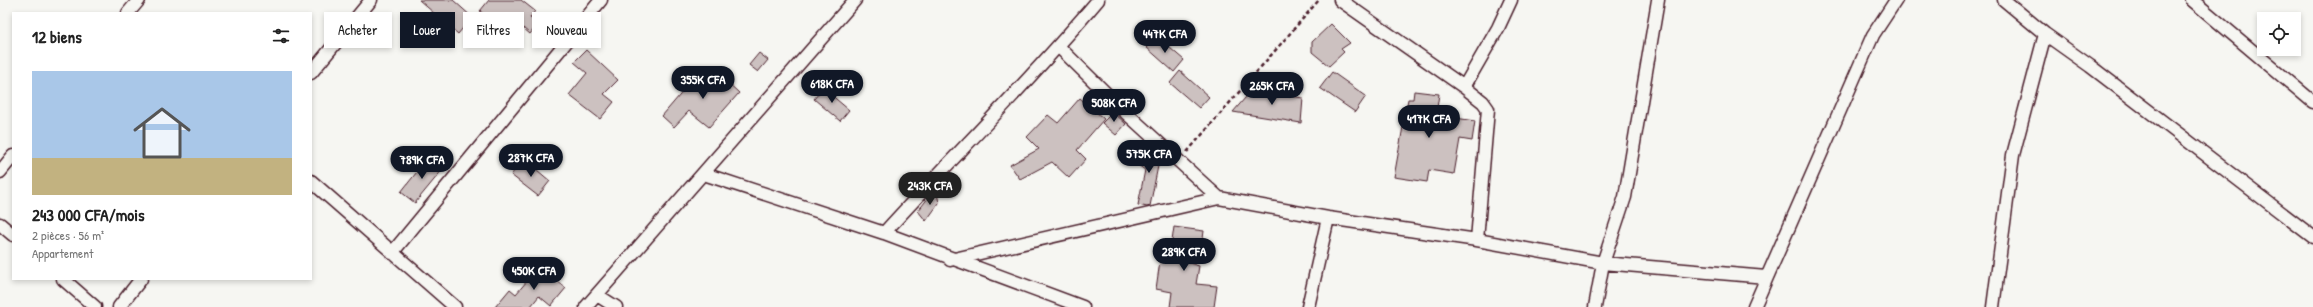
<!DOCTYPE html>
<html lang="fr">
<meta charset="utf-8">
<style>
body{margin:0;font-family:"Patrick Hand",sans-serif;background:#f6f6f6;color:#222;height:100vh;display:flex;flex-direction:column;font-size:15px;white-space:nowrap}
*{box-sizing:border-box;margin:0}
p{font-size:13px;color:#767676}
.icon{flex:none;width:22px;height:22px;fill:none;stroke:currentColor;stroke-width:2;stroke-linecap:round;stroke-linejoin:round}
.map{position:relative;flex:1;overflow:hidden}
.sheet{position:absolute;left:12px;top:12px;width:300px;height:268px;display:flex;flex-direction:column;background:#fff;border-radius:0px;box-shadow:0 2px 6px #0003}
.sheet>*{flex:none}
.hud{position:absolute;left:324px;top:12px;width:380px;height:36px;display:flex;gap:8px}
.tools{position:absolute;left:2257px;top:12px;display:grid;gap:8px}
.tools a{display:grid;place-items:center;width:44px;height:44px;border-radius:0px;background:#fff;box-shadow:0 2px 6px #0003;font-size:20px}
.price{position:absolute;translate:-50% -34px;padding:0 9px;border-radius:14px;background:#111827;color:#fff;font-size:13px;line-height:26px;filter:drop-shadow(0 1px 2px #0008)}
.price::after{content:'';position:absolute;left:50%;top:24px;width:12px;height:9px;margin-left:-6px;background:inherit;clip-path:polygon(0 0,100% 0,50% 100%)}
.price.active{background:#222;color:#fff}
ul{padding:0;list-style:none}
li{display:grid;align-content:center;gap:8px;height:212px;padding:0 20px}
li+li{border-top:1px solid #e0e0e0}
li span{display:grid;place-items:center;height:124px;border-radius:0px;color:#555}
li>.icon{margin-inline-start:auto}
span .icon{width:72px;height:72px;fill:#fffc;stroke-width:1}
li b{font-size:17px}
h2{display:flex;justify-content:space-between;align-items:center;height:48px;padding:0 20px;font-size:17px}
.chip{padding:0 14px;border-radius:0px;background:#fff;box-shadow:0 2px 6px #0003;font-size:14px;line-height:36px}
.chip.active{background:#111827;color:#fff}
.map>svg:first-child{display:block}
</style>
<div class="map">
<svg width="2313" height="307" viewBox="0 0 2313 307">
<rect width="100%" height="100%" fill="#f6f6f2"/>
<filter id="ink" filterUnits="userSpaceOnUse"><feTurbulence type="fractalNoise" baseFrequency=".025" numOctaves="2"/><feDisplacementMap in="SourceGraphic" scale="8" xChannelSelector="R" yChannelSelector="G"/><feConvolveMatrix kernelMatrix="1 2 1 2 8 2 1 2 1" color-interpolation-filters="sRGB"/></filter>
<g filter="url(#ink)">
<path fill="#ccc1c0" stroke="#4a1f2b" d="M419 0H453L472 17 458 34Z
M489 0H521L535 11 530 18 538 24 530 34 523 28 517 36 497 21 495 24 480 11Z
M1331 24 1350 43 1341 49 1344 52 1329 66 1312 52V42Z
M1156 36 1184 60 1174 72 1146 47Z
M586 50 618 80 604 94 614 102 600 119 569 95 587 73 574 62Z
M759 53 768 60 758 72 749 65Z
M711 67 739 93 709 127 689 111 674 127 662 116 691 82 695 85Z
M1180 71 1209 97 1199 108 1170 83Z
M1332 72 1366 96 1355 112 1320 88Z
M823 88 849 110 840 121 814 99Z
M1252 90 1303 98 1301 123 1233 112Z
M1414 91 1439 94 1436 115 1475 121 1472 141 1460 139 1454 174 1429 170 1427 182 1394 177 1408 99H1413Z
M1080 98 1104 119 1077 150 1086 159 1069 178 1052 162 1020 179 1010 165 1039 149 1027 137 1048 115 1058 123Z
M1113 112 1126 124 1116 135 1102 123Z
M1149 144 1164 158 1158 166 1150 206 1147 207 1138 205 1145 170 1135 163Z
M428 158 443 169 415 203 401 192Z
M524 159 550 181 538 196 511 175Z
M936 188 939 203 926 221 918 211Z
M1174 227 1204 231 1202 246 1194 244 1189 263 1199 266 1196 284 1217 286 1214 307H1170L1172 292 1156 289 1162 247 1171 248Z
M539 267 566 288 551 306 539 296 531 306 532 307H495L510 289 516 294Z"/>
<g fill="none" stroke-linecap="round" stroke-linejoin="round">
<defs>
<path id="street" d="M1340 0 1464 87 1483 102 1488 109 1477 240
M2004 0 2045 34 2090 66 2313 237
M2192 0 2313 102
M128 13 139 0
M1059 47 1124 111 1219 198 1328 218 1477 240 1603 263 1766 277
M311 73 371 0
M1464 87 1498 28 1511 0
M0 172 13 156
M704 174 884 233 1083 307
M311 181 455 307
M0 224 13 235
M884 233C955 155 1030 81 1098 0
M392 253 601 0
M950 260 1219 198
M63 279 95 307
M597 295 616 307
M119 307 141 279
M586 307 855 0
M1308 307 1328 218
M1595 307 1603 263 1625 197 1658 0
M1754 307 1873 35 1896 0
M1993 307 2013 155 2045 34"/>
</defs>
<use href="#street" stroke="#4a1f2b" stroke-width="15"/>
<path stroke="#4a1f2b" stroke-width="2.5" stroke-dasharray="4 3" stroke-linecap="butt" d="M1187 152 1319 0"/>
<use href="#street" stroke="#f6f6f2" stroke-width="12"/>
</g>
</g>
</svg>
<div class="tools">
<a><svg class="icon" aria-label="locate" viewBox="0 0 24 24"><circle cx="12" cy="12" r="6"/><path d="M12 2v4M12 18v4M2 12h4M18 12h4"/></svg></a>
</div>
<b class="price" style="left:1165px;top:54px">447K CFA</b>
<b class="price" style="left:703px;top:100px">355K CFA</b>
<b class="price" style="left:832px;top:104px">618K CFA</b>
<b class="price" style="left:1272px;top:106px">265K CFA</b>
<b class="price" style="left:1114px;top:123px">508K CFA</b>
<b class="price" style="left:1429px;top:139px">417K CFA</b>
<b class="price" style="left:1149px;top:174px">575K CFA</b>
<b class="price" style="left:531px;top:178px">287K CFA</b>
<b class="price" style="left:422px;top:180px">789K CFA</b>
<b class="price active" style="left:930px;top:206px">243K CFA</b>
<b class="price" style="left:1184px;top:272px">289K CFA</b>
<b class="price" style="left:534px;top:291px">450K CFA</b>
<div class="hud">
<a class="chip">Acheter</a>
<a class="chip active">Louer</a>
<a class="chip">Filtres</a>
<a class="chip">Nouveau</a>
</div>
<section class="sheet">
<h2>12 biens<svg class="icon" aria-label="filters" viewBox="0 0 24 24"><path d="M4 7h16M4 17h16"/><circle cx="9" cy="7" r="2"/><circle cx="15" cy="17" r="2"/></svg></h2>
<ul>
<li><span style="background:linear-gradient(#a9c7e8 70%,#c2b280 0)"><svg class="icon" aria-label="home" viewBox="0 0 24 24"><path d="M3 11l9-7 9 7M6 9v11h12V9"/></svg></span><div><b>243 000 CFA/mois</b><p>2 pièces · 56 m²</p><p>Appartement</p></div></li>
</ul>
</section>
</div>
